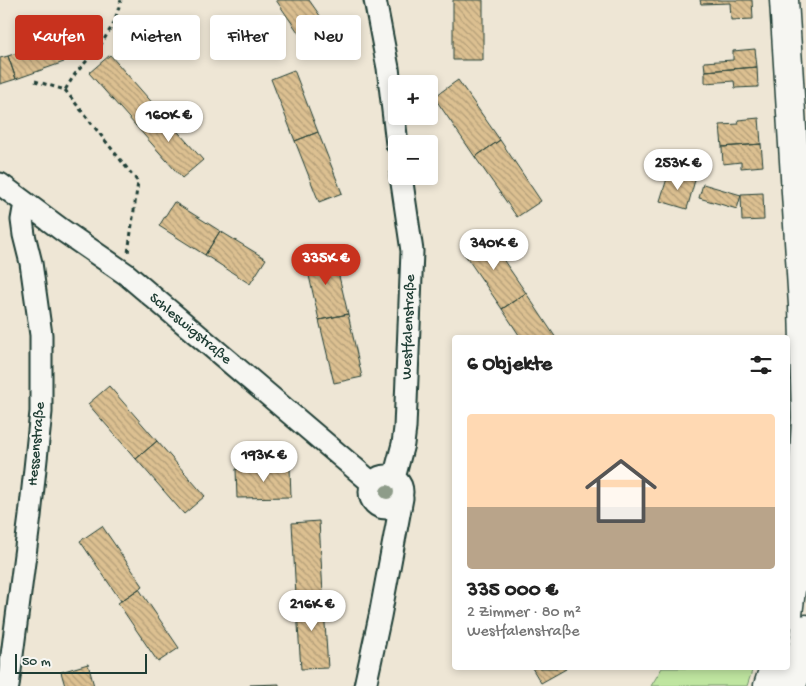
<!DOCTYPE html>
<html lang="de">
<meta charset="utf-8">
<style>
body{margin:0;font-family:"Gochi Hand",sans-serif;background:#f2f2f2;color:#222;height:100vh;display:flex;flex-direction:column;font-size:19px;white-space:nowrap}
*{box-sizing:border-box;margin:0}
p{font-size:16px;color:#767676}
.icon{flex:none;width:28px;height:28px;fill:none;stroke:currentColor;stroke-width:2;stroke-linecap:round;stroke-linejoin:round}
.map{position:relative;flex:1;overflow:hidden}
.sheet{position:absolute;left:452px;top:335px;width:338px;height:335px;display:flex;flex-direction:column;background:#fff;border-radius:5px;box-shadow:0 2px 8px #0003}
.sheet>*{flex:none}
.banner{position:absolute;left:15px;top:15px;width:362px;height:45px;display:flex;gap:10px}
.buttons{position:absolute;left:388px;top:75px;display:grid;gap:10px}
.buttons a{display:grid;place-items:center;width:50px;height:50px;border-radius:5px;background:#fff;box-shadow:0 2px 8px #0003;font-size:25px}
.scale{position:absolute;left:15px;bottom:12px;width:132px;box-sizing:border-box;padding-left:5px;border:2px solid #1f3d34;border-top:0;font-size:14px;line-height:18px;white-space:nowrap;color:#1f3d34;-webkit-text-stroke:4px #f6f6f2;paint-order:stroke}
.price{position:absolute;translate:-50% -42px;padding:0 11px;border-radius:18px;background:#fff;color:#222;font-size:16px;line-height:32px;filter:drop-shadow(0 1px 2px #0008)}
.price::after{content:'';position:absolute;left:50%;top:30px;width:15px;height:11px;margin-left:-8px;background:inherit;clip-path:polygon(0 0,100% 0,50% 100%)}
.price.selected{background:#c8321e;color:#fff}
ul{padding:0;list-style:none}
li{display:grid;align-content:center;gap:10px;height:265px;padding:0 15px}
li span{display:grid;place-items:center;height:155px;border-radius:5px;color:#555}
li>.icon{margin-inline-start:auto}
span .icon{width:90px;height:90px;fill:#fffc;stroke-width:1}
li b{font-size:21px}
h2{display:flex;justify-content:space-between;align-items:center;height:60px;padding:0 15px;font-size:21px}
.chip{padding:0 18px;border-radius:5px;background:#fff;box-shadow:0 2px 8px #0003;font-size:18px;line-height:45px}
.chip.selected{background:#c8321e;color:#fff}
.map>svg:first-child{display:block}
</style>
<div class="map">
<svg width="806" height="686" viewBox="0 0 806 686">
<defs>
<pattern id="building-back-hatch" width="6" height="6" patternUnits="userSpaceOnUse" patternTransform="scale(1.25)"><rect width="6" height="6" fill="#dcc091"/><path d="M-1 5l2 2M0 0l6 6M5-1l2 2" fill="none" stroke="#b29d77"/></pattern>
</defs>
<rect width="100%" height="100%" fill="#eee6d5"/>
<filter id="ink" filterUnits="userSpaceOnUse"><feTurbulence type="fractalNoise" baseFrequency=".02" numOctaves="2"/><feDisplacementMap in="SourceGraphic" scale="10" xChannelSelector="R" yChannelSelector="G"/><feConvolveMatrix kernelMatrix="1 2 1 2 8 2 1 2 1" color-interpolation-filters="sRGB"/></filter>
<g filter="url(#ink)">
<path fill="#bfe5a0" stroke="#6f916a" d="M662 668H753L747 686H651Z"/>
<path fill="url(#building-back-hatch)" stroke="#1f3d34" d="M276 0H309L323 20 300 35Z
M453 0H483V60H453Z
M700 0H752L753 19 731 20 730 3 701 4Z
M56 39 64 62 16 79 8 56Z
M755 49 757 67 705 71 704 62 733 60V51Z
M110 55 156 107 136 126 89 73Z
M8 56 16 79 0 84V58Z
M757 67 758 87 735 88 734 81 705 83V71Z
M294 70 318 132 295 141 271 79Z
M458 80 500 140 475 157 434 97Z
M156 107 203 160 182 178 136 126Z
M759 118 761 144 722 147 720 125 739 124 738 120Z
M318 132 342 193 319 202 295 141Z
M500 140 541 201 517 217 475 157Z
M761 144 763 166 741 168V162L723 164 722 147Z
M669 172 695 180 687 209 660 201Z
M703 184 741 195 737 209 699 198Z
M763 193 764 220 742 221 741 194Z
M174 202 220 231 205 255 159 226Z
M220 231 266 259 250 284 205 255Z
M485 233 526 293 502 309 461 249Z
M333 251 348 314 319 320 305 258Z
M526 293 556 338H521L502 309Z
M348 314 362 377 334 383 319 320Z
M109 386 157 441 136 459 88 404Z
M157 441 205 496 184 514 136 459Z
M290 468 291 497 237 498 236 469Z
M319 521 323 594 296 596 292 523Z
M102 526 143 586 121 601 80 541Z
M139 589 179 648 158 662 118 603Z
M323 594 328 668 301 669 296 596Z
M88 664 94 686H65L61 672Z
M532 668H566V669L541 683Z
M279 684V686H250V685Z"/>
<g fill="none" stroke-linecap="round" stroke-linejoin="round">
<defs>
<path id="minor" d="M375 0 388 68 397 144
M0 184 62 230 126 274 372 483
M370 492a16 16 0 1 1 32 0a16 16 0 1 1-32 0Z
M394 478 403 444 405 428 412 251 401 176
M8 686 30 516 41 412V335L31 263 24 235 22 220 25 203
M365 686 380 616 402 498"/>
<path id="major" d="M784 0 803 305 806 418 804 460 797 542 788 614
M768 686 774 668
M792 686 803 647 806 629"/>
</defs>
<use href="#minor" stroke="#1f3d34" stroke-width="25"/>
<use href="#major" stroke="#1f3d34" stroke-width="31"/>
<path stroke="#1f3d34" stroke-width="3" stroke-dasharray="4 4" stroke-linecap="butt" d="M35 81 65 90 75 74 100 46 114 23 121 0
M65 90 138 182 128 253"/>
<use href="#minor" stroke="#f6f6f2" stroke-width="21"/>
<use href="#major" stroke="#f6f6f2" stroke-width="28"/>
</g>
<circle fill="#8e9c89" cx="387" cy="492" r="7"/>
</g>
<g text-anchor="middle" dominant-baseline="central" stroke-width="4.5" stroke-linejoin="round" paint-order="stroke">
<g font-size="15" fill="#1f3d34" stroke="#f6f6f2">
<text transform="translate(409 327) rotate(-88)">Westfalenstraße</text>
<text transform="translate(190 329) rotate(40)">Schleswigstraße</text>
<text transform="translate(37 444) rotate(-85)">Hessenstraße</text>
</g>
</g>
</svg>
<div class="buttons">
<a>+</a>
<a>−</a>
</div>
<div class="scale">50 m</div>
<b class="price" style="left:169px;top:143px">160K €</b>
<b class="price" style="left:678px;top:191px">253K €</b>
<b class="price" style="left:494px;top:271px">340K €</b>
<b class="price selected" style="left:326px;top:286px">335K €</b>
<b class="price" style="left:264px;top:483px">193K €</b>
<b class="price" style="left:312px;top:632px">216K €</b>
<div class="banner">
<a class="chip selected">Kaufen</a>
<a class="chip">Mieten</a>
<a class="chip">Filter</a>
<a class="chip">Neu</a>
</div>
<section class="sheet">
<h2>6 Objekte<svg class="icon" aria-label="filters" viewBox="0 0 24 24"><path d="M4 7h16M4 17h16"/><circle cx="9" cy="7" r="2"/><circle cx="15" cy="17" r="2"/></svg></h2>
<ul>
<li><span style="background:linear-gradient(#ffd9b3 60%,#b9a48a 0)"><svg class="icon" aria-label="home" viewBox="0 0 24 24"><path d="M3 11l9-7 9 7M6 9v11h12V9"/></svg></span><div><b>335 000 €</b><p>2 Zimmer · 80 m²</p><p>Westfalenstraße</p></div></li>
</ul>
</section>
</div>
